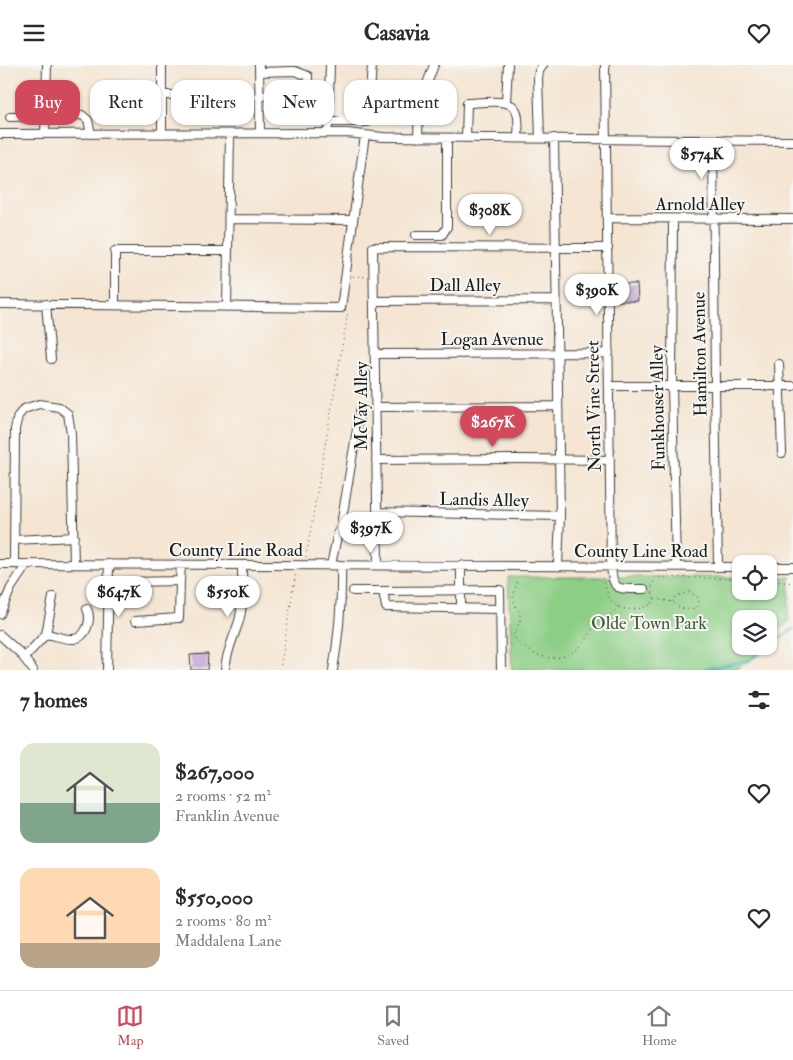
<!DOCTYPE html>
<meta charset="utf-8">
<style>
body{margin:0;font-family:"IM FELL Double Pica",serif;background:#f7f7f7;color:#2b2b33;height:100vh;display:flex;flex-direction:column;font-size:19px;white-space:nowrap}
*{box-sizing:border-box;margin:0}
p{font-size:16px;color:#7c7c81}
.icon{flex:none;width:28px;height:28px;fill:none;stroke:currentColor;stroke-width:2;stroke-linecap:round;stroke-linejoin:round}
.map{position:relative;height:605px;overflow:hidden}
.panel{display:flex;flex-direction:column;background:#fff;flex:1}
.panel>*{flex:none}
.hud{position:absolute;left:15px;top:15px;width:500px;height:45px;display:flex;gap:10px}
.controls{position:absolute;left:732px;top:490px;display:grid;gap:10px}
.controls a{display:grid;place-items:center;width:45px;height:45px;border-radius:10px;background:#fff;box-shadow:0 1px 4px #0004;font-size:25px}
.price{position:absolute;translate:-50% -42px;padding:0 11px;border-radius:18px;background:#fff;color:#222;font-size:16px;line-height:32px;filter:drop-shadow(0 1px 2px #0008)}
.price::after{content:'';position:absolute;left:50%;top:30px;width:15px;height:11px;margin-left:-8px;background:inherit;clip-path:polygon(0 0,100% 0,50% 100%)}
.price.current{background:#d1495b;color:#fff}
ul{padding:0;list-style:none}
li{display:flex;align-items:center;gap:15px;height:125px;padding:0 20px}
li span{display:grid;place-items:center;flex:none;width:140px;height:100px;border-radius:15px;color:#555}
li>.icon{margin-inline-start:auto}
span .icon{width:60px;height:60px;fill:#fffc;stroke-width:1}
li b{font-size:21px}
h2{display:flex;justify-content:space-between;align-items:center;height:60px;padding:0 20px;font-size:21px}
.pill{padding:0 18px;border-radius:15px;background:#fff;box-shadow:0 1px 4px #0004;font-size:18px;line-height:45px}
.pill.current{background:#d1495b;color:#fff}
header{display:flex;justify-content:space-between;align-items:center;height:65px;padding:0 20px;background:#fff;font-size:22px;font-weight:700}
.dock{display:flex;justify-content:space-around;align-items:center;height:70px;border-top:1px solid #e1e1e2;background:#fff;font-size:14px;color:#7c7c81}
.dock a{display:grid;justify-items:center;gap:2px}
.dock .current{color:#d1495b}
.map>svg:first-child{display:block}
</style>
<header><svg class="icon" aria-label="menu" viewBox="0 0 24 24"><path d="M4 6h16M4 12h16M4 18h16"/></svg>Casavia<svg class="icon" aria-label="heart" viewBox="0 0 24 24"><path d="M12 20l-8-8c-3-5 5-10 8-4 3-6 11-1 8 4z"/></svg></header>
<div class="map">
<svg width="793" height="605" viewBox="0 0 793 605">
<defs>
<pattern id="building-hatch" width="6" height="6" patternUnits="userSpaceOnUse" patternTransform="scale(1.25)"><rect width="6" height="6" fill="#c5a2db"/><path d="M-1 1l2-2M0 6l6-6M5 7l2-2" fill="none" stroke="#9f83b1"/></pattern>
</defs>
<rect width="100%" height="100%" fill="#f6f6f2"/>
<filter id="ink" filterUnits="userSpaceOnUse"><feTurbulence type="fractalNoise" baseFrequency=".02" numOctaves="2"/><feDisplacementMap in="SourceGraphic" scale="10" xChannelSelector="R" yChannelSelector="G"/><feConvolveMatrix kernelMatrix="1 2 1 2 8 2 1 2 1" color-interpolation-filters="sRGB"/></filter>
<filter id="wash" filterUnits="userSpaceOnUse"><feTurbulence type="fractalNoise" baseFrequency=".0096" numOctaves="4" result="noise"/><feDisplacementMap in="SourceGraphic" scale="20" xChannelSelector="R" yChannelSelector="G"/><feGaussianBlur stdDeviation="1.12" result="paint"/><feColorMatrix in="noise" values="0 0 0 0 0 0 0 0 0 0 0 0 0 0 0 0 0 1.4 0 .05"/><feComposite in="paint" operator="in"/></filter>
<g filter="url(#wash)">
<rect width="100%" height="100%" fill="#f5e5d2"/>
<path fill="#8dce86" stroke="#547551" d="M508 512H741V526H769V512H790L788 557 769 576V554H741V581H763L750 595 734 605H512Z"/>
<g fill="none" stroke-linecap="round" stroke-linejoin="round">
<path stroke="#3babb9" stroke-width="2.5" d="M700 605 750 595 793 564"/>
</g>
<g id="blocks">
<path fill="url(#building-hatch)" d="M613 219H637L638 236H613Z
M208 589 207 605H191L190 590Z"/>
</g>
</g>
<g filter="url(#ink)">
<use href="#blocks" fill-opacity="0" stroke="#3d3a37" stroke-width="1"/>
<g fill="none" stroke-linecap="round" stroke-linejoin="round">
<defs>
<path id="minor" d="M162 0V69
M259 0 260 68
M605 0 611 501C613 529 619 523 644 524
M162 30H188
M258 31 297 29 308 22V11L295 6 259 7
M506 37 508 0
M10 52 82 50 88 55 91 69
M329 57H368L372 0
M328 61 330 0
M0 69 347 68 383 72 793 76
M45 69 47 0
M418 73 419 40 434 0
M466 73 467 38C479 38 510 32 516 45 520 53 518 65 518 73
M540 73 538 14 539 6 543 0
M554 73 560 451 558 501
M713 75 715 321 718 502
M607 153 793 154
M229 154 353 155
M673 154 672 321 676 501
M416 170H442L447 162V73
M374 236 556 235
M0 239 341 243 365 70
M46 239 51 294
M115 240V186H228
M227 242 230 69
M376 289 609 288
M779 299 782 388
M609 321H793
M376 342 558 341
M376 395 520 394 610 395
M377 447 560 451
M340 466 360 346
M15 475 74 472
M0 499 741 502
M14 499 15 364 18 351 24 344 39 339 59 342 68 349 71 368 74 499
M331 500 338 467 346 464 378 463
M378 500 373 182 608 183
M461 500V542
M769 502H793
M129 517 180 516 181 500
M353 526H383L386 542 500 544
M383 526 500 525 501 605
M0 549 11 523 27 499
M135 556 179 553 180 516
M46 569C54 570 66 575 74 574 87 572 92 554 87 544
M0 570 20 588 33 605
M24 593 46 569 53 532
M107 605 109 499
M225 605C226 587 234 572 239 556 244 538 242 518 242 500
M333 605C339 570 342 536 341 500"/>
</defs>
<use href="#minor" stroke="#3d3a37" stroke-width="10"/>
<path stroke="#3d3a37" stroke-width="1" stroke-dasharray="1 4" stroke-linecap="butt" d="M353 211 367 212
M306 492 348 247
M602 513C605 520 607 529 611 536 620 548 641 545 652 539L654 534 652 526
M769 515 793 518
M517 517 513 533 516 542 520 548V556L513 571C530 593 559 602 581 581 588 575 590 565 597 558 604 551 613 551 618 541
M652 522 655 512 741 514
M655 534 673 537C679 545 687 545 696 543L699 537 697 531 689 527 675 532 673 537
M280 605 296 507"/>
<use href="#minor" stroke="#fff" stroke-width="8"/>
</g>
</g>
<g text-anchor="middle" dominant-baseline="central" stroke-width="4" stroke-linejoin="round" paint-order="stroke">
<g font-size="18" fill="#1c1c1c" stroke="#f6f6f2">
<text x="700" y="139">Arnold Alley</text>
<text x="465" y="220">Dall Alley</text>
<text x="492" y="274">Logan Avenue</text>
<text transform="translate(700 289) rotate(-91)">Hamilton Avenue</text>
<text transform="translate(361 341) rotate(-90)">McVay Alley</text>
<text transform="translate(594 341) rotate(-91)">North Vine Street</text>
<text transform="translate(658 343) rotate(-91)">Funkhouser Alley</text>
<text transform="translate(484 435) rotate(1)">Landis Alley</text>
<text x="236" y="485">County Line Road</text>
<text x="641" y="486">County Line Road</text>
</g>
<g font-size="18" fill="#445a41" stroke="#f6f6f2">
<text x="649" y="558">Olde Town Park</text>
</g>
</g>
</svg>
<div class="controls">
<a><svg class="icon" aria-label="locate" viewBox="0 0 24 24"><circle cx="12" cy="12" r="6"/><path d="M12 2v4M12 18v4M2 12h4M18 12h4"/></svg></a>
<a><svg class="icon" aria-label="layers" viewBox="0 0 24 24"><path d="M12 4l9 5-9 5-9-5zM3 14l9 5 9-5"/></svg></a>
</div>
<b class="price" style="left:702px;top:115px">$574K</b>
<b class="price" style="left:490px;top:171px">$308K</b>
<b class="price" style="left:597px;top:251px">$390K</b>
<b class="price current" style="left:493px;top:383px">$267K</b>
<b class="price" style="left:371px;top:489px">$397K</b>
<b class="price" style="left:119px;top:553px">$647K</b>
<b class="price" style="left:228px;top:553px">$550K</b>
<div class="hud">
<a class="pill current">Buy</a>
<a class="pill">Rent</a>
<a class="pill">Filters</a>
<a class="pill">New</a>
<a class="pill">Apartment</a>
</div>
</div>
<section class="panel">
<h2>7 homes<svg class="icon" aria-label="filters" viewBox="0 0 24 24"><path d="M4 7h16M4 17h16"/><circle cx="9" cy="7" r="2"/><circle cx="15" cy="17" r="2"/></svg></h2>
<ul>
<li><span style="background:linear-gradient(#dfe7d0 60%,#7fa58c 0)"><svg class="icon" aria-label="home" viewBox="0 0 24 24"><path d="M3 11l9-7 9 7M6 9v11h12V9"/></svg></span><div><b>$267,000</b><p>2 rooms · 52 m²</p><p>Franklin Avenue</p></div><svg class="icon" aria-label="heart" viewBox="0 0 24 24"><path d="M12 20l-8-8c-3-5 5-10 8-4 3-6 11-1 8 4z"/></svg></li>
<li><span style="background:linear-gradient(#ffd9b3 75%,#b9a48a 0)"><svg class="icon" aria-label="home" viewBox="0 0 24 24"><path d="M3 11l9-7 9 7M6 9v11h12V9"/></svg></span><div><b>$550,000</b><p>2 rooms · 80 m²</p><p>Maddalena Lane</p></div><svg class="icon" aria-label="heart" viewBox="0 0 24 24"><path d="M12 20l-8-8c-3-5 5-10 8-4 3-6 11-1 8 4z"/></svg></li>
</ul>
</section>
<nav class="dock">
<a class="current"><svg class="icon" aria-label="map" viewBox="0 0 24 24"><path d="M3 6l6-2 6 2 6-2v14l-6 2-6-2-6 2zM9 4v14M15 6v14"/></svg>Map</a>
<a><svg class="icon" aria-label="saved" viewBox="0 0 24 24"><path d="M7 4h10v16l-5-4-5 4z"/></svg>Saved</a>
<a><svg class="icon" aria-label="home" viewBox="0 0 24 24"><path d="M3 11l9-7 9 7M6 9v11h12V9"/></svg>Home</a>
</nav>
